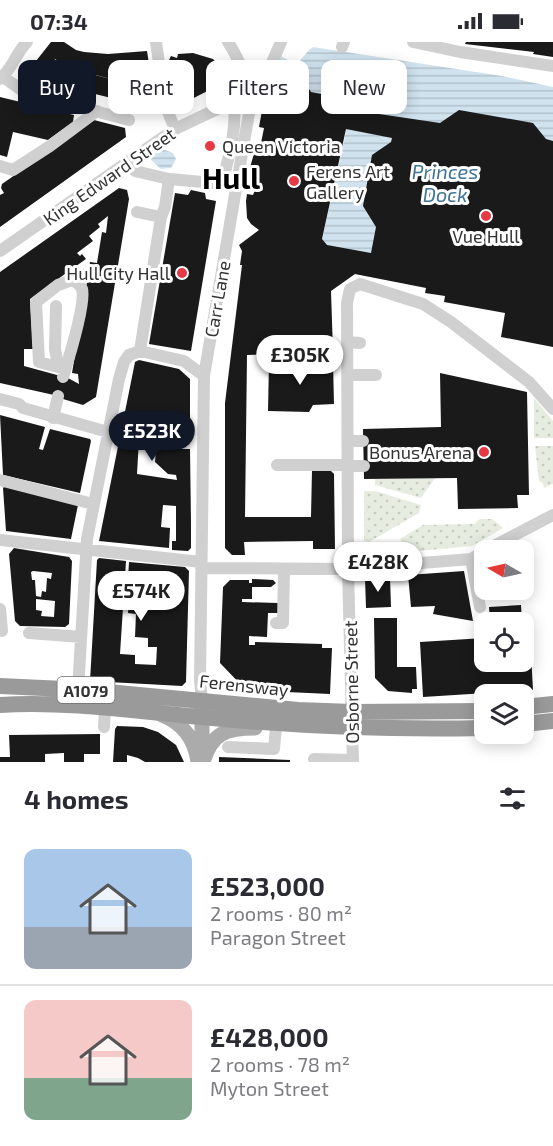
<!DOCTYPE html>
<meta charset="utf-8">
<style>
body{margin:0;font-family:"Exo 2",sans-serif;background:#f2f2f3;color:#2b2b33;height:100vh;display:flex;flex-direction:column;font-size:22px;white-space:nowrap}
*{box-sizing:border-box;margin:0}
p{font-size:20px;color:#7c7c81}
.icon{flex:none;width:33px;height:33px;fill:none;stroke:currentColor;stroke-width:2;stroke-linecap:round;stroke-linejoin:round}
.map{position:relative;height:720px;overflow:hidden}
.sheet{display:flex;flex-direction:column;background:#fff;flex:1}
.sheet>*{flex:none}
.hud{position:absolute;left:18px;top:18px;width:518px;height:54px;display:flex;gap:12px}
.needle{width:39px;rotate:279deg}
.controls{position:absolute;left:474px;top:498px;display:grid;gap:12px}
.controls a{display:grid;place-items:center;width:60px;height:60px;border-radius:12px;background:#fff;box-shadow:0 3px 15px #0003;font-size:30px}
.price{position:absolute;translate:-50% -51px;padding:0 14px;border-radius:21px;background:#fff;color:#222;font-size:20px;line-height:39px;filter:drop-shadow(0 2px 3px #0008)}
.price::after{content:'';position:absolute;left:50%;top:36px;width:18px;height:14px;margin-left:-9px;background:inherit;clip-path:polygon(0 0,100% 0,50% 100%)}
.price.active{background:#111827;color:#fff}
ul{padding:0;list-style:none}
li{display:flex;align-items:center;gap:18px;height:150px;padding:0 24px}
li+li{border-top:2px solid #e1e1e2}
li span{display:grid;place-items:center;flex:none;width:168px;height:120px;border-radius:12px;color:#555}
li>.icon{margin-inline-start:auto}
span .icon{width:72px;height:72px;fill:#fffc;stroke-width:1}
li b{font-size:26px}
h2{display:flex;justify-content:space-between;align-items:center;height:72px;padding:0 24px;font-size:26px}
.chip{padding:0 21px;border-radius:12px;background:#fff;box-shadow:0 3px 15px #0003;font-size:21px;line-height:54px}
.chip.active{background:#111827;color:#fff}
.status{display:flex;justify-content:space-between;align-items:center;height:42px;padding:0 30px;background:#fff;direction:ltr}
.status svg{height:16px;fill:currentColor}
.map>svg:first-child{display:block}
</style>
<div class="status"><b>07:34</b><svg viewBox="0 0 49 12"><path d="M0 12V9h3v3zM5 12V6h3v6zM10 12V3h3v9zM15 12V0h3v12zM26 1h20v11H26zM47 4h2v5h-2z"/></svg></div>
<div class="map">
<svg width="553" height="720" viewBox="0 0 553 720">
<defs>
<pattern id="grass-dots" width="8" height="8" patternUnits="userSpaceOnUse" patternTransform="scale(1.5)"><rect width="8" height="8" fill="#e6ecdf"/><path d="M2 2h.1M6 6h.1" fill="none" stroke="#c6cbc0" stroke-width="1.8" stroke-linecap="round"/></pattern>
<pattern id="water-rules" width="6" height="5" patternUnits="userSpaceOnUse" patternTransform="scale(1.5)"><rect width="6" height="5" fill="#cfe2ee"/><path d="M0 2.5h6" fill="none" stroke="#b2c2cd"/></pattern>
</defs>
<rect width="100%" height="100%" fill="#fff"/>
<path fill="url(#grass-dots)" d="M534 356 553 379V396H534Z
M535 404H553V442L544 446 543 441 539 439Z
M435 436 421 456 375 443V437Z
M364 449H375L421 463 419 471 369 500 364 499Z
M480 477H492L503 486 472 504 408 510 400 497 423 483 474 482Z"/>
<path fill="url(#water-rules)" d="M313 5 502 34 553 45V268L316 225 346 90 345 87 290 76 285 40 276 27 281 14 296 23 309 8Z
M157 105 173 111 176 117 171 126 161 127 151 118 150 111Z"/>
<path fill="#1a1a1a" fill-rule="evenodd" d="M51 0H64L76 8 84 10 108 12 147 9 156 67 26 35 25 33ZM53 16 73 27 138 44 91 32 90 37 86 36 87 31 75 28 56 18 54 23 55 17Z
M466 0H553V15L533 12 534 10 465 2Z
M193 11 213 17 227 31 228 34 225 40 184 61H178L176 60 169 18 171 14 177 16 178 12Z
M276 27 288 43 309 47 311 50 332 54 334 58 355 61 356 64 377 68 379 72 440 81 459 68 533 81 546 97 553 99V305L501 295 505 271 444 260 445 254 425 251 426 246 355 232 331 249 333 310 247 313 245 475H311L312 428H330L334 432 335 507H313V499L244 500 245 513H232L225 506V361L242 223H240L242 209 239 203 259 188 251 182 247 176 246 159 247 152 253 153 255 148 252 147 254 130 249 129 257 101H261L264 86 259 85 267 41 263 35ZM346 87 392 96 391 100 372 113 363 164 376 185 371 211 327 203 322 197Z
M0 55 74 73 73 80 48 98 13 90 7 115 0 113Z
M94 78 125 86 126 95 0 185V153L4 151 1 146 2 142Z
M119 146 127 148 129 157 96 355 83 363 63 357V355L0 341V230ZM108 174 106 191 102 190 97 221 90 220 89 228 72 331 78 332 79 342 68 336 24 324V307H33L30 257 86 217 82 212 80 214 77 211 93 199 89 194 100 185 98 182Z
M191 148 205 151 206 157 216 159 191 309 149 302 175 151 188 153Z
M139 318 179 327 190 337V400L139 397 137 432 177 438 176 433 168 432 155 420 156 407H190L191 480V506L188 509 172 508V499H176V464L163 463 161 485 170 486 169 506 99 499 135 320Z
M269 320H333L334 362 313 363 309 370 268 369Z
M440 331 527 350 529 453H517L518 466 458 467 457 436 364 437 363 387 441 385Z
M0 373 45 385 39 407 43 408 50 387 90 397 91 399 80 451 3 433Z
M5 444 78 463 71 497 6 489 3 446Z
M14 506 69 515 72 519 69 582 65 585 20 584 15 579 9 512ZM33 529 52 531 51 537 47 536 46 550 42 549 41 555 36 554 35 538H32L31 530ZM36 557 55 559 54 575 41 574 42 569 36 568Z
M99 516 126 519 120 612 135 613V622L156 623 157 605H148V596L135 595 136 572 128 571 130 536H128L129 520 185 525 189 529 186 640 182 644 90 639 97 518Z
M464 529 473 579 433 572 435 564 411 565 408 533Z
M390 535 391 565 366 566 365 536Z
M252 537 273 538 276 541 271 545H252V557H242V560L278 561V571H268L267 595 249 594V603H255V600L322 602V606H332L330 652 246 648 220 621 223 545 230 538H249V541H252Z
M521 563 522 580H490L489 565Z
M374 576H397V625H416L417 647H412V651L388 649 375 636Z
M530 593 533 648 423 655 420 600 484 596V620H524V594Z
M117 684 143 685 158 690 176 703 184 720H145L138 716 127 713V720H113L115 687Z
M100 692V712H84V720H64V711L45 712V720H0V715H10L9 693Z
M219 715 290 718V720H219Z"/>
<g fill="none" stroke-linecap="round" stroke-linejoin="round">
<path stroke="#d0d0d0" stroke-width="12" d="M156 0 165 63 175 87
M413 0 460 10 553 24
M342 5 344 0
M3 35 26 51 129 78
M246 36 271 23 281 0
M0 37C12 27 16 11 27 0
M128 120 135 129 169 137 237 143
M0 124 13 128 50 104 97 69
M222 141C229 115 237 87 234 59
M137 170 161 175
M0 209 175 87 234 59 235 45 241 40
M56 264 55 307 58 324
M348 300 360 301
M140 309 161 175 165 165 169 137
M348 333H376
M63 335C68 319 86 261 82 247 80 242 76 240 72 238L58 243 36 260 39 320 65 327
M0 357 19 362 23 366 108 390
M53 376 58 354
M348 399H363
M277 423H349
M349 424H364
M0 438 93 462
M0 498 201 520
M486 508 553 473
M471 517 480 565
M201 526 348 527 471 517 484 509
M0 567 2 589
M276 581H283L284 527
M29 591 81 595
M78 648 87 497 119 337 124 320 129 313 140 309 184 319 204 334
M202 659 200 638 204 334 250 65C249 40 241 20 228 0
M104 685 105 666
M228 705 274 707 276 685
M314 717 353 718
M353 720 348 527 347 261 350 247 360 242 423 262 451 280 529 340 553 367"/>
<path stroke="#ababab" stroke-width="15" d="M162 673C183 681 195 698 198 720
M202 714V663
M203 720C212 691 226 686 255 686"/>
<path stroke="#9a9a9a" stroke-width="16" d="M0 644 86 648 298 668 352 670 484 669
M0 663C67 659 134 669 201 675 295 684 390 688 484 686
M524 665 553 662
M524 682 553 679"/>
</g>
<g fill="#e63946" stroke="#fff" stroke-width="2">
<circle cx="210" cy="104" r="6"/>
<circle cx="294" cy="139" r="6"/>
<circle cx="486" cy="174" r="6"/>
<circle cx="182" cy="231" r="6"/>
<circle cx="484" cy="410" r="6"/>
</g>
<g text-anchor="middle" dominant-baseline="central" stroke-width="6" stroke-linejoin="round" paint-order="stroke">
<rect fill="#fff" stroke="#707070" stroke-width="1.5" x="57.5" y="635" width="57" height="26" rx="4.5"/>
<g font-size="16" font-weight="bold" fill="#333">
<text x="86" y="648">A1079</text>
</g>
<g font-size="18" fill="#333" stroke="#fff" text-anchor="start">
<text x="222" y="104">Queen Victoria</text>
<text x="306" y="129">Ferens Art<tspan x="306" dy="21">Gallery</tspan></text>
<text x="486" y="194" text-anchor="middle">Vue Hull</text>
<text x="170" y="231" text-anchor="end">Hull City Hall</text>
<text x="472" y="410" text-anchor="end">Bonus Arena</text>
</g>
<g font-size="18" fill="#333" stroke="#fff">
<text transform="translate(109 134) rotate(-35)">King Edward Street</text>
<text transform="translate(217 257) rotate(-80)">Carr Lane</text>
<text transform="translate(351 640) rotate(-91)">Osborne Street</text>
<text transform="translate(244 643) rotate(6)">Ferensway</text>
</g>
<g font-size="20" font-style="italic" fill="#3f7597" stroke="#fff">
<text x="445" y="129">Princes<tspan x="445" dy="23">Dock</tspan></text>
</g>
<g font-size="30" font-weight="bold" fill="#000" stroke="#fff">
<text x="231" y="135">Hull</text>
</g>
</g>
</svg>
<div class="controls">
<a><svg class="needle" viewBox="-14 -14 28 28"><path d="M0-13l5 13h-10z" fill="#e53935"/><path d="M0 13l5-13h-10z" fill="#7c7c81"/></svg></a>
<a><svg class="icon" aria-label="locate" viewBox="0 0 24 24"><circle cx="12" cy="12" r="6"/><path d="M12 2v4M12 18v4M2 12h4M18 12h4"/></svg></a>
<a><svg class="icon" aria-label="layers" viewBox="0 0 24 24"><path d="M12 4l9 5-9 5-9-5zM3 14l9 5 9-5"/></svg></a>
</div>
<b class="price" style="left:300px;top:344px">£305K</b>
<b class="price active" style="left:152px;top:420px">£523K</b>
<b class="price" style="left:378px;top:551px">£428K</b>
<b class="price" style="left:141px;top:580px">£574K</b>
<div class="hud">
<a class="chip active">Buy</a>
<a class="chip">Rent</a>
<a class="chip">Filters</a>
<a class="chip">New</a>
</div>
</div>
<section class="sheet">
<h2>4 homes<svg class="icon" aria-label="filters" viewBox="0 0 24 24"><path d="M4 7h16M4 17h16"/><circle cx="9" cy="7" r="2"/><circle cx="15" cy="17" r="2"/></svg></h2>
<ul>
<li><span style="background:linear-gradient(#a9c7e8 65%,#9aa5b1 0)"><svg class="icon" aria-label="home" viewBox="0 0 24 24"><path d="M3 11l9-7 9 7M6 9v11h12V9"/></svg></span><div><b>£523,000</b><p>2 rooms · 80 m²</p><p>Paragon Street</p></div></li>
<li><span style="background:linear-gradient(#f6c9c9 65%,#7fa58c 0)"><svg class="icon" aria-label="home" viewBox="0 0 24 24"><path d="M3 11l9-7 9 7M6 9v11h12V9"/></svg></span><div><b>£428,000</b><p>2 rooms · 78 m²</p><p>Myton Street</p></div></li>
</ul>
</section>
